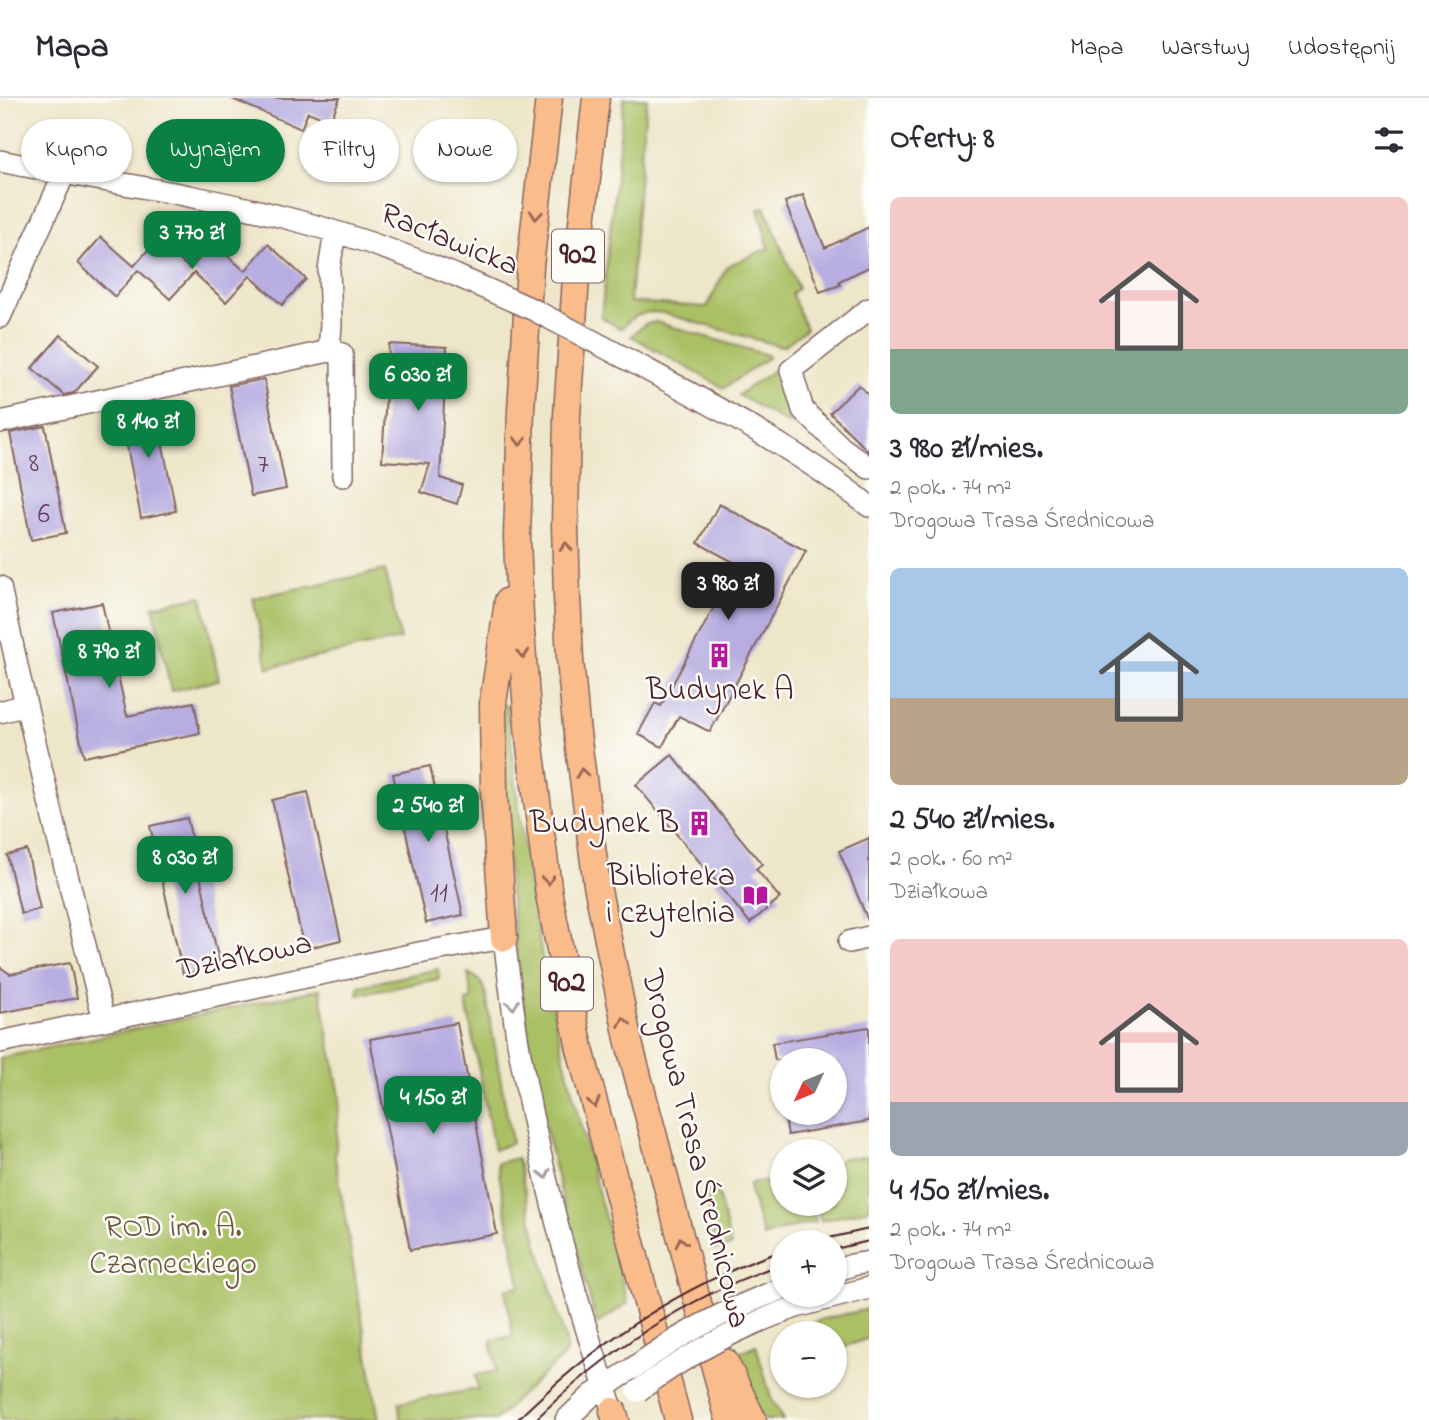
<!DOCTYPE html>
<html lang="pl">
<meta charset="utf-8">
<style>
body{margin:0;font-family:"Indie Flower",sans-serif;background:#f7f7f7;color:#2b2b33;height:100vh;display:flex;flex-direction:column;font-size:26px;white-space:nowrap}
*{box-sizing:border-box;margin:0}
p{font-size:23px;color:#7c7c81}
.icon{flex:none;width:38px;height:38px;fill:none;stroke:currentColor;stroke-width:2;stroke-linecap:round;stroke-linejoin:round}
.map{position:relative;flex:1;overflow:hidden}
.panel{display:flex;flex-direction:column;background:#fff;width:560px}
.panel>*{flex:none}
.top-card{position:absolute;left:21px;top:21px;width:665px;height:63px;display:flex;gap:14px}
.needle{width:46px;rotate:226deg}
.tools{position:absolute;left:770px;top:950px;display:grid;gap:14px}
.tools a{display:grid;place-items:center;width:77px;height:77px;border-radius:50%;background:#fff;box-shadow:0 2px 5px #0004;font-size:35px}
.price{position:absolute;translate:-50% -60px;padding:0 16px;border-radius:14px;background:#0b8043;color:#fff;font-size:23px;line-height:46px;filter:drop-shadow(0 2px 4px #0008)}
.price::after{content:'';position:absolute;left:50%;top:42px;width:21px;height:16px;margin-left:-10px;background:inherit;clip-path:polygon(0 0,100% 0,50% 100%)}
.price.active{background:#222;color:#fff}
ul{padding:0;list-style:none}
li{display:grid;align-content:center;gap:14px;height:371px;padding:0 21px}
li span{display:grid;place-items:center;height:217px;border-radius:10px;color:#555}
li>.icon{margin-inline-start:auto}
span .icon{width:126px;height:126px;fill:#fffc;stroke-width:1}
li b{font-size:30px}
h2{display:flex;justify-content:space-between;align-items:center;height:84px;padding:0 21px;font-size:30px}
.pill{padding:0 24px;border-radius:32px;background:#fff;box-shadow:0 2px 5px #0004;font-size:24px;line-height:63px}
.pill.active{background:#0b8043;color:#fff}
header{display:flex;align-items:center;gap:42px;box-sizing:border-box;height:98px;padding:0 35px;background:#fff;border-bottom:2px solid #e1e1e2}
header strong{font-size:33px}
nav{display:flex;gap:38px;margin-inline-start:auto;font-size:24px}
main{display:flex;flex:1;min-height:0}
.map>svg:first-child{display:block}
</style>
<header>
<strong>Mapa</strong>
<nav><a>Mapa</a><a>Warstwy</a><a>Udostępnij</a></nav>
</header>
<main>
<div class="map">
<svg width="869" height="1322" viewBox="0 0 869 1322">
<rect width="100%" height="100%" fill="#fdfcf7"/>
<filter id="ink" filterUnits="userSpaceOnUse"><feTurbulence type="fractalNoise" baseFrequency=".0143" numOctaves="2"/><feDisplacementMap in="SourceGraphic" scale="14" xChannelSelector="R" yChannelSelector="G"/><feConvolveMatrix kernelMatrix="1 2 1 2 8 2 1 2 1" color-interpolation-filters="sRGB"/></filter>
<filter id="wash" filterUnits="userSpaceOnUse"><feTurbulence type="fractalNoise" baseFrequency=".00686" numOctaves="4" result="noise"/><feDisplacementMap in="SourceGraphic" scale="28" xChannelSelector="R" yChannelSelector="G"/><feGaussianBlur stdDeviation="1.57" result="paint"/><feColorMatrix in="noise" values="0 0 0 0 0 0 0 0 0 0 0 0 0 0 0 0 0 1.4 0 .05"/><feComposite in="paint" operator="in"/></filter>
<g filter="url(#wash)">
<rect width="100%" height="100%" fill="#eee6c9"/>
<path fill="#aac065" stroke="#7a7048" stroke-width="2" d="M624 0H647L642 46 630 204 707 209 727 168 769 150 758 111 765 109 798 190 792 196 806 231 784 248H779L663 215C644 212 633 217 621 231L601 219Z
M656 224 767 257 769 259 724 290 631 238 645 226Z
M777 270 794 314 789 326 738 297Z
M385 472 400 541 268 570 253 500Z
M202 498 219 582 171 593 153 508Z
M504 607H507L508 610C515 686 524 762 538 837 561 961 595 1083 628 1205L597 1226C567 1120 537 1014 523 904 516 854 509 802 507 751 505 703 505 655 504 607Z
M438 871 439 881 358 897 359 888Z
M468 875C476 878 482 884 485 893L512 1045 494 1052 466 903 472 902Z
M320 891 340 998 335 1059 379 1322H0V960Z
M869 1058V1111L821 1123 816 1106H835V1066L843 1060Z
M517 1060 538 1147 567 1247 566 1254 563 1259 522 1296 496 1322H400L399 1305 478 1291 475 1277 497 1273 491 1242 513 1238 505 1191 520 1188 497 1065Z
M754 1084H782V1106H810L816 1124 789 1130 763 1139 749 1089 750 1086Z
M717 1091 731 1148 715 1152 706 1093Z
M869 1211V1240L835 1252V1236L785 1235 823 1221Z
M756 1247 771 1300 783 1322H762L754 1304 738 1255Z"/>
<g id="blocks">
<path fill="#b8ade1" d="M230 0H340L330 23 308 14 301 31Z
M803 97 825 150 869 129V169L839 183 840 187 820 194 785 104Z
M101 139 134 168 157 142 190 171 213 145 245 173 268 146 306 181 282 207 250 178 226 204 194 175 170 201 138 172 115 199 78 165Z
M61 237 98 268 74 295 64 297 32 270Z
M389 246 447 249 440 380 462 387 457 406 421 394 430 366 382 363Z
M264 281 286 391 251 398 229 288Z
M859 287 869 297V354L830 315Z
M154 304 176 413 141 420 120 312Z
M45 328 66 435 31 442 10 335Z
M719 406 806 453 710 634 679 618 662 649 638 636 655 605 661 608 737 466 698 445Z
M102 505 127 618 194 604 200 635 84 659 53 515Z
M672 657 762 766 756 771 780 800 750 825 636 687Z
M430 668 463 817 426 825 393 676Z
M308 694 341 842 304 851 272 702Z
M187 720 220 868 183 876 150 728Z
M869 740V825L839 753Z
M27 752 40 811 21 816 7 757Z
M70 865 77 900 0 915V869L10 876Z
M457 925 497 1136 410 1152 370 941Z
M869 929V1023L788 1037 784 1015H835V962H775L772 945Z"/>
</g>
</g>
<g filter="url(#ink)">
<use href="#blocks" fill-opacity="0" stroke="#836562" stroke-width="2"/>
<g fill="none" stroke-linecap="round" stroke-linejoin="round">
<defs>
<path id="minor" d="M0 63C94 82 190 95 283 119 342 134 399 154 455 177
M869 211 791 272 803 312 842 350 869 370
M0 219 64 76
M329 253 331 226 329 172 335 134
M642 269C720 311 799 353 869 408
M0 324 329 253 342 256 343 378
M0 489 19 577 57 737 104 922
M0 614 26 607
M849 844 869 839
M0 944 424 854 504 840C509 878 513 918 520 956 542 1077 573 1197 613 1313
M835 1173 852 1167 869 1164
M796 1209 869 1190
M566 1322 592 1297 632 1271"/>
<path id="major" d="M549 0 530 168 521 312 517 439 520 519 529 640 549 797 580 951 678 1322
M596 0 576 179 567 317 565 428 567 498 570 561 576 627 597 787 628 941 729 1322
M504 840 494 695 493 605 508 503
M725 1264 753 1322
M613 1313 616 1322"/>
</defs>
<use href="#minor" stroke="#836562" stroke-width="24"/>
<use href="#major" stroke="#836562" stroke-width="29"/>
<use href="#minor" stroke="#fff" stroke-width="21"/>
<use href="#major" stroke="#fabc8b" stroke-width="26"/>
<path stroke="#4a1f2b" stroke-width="2" d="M811 1144 869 1131
M835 1151 869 1143
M517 1322C593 1247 680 1187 782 1153
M535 1322C606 1253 688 1198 782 1166"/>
<defs>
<path id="minor-bridge" d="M455 177 534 212 642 269
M632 1271C678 1237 729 1210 782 1191
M638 1293C686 1257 739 1229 796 1209"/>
</defs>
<use href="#minor-bridge" stroke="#836562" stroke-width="24" stroke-linecap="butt"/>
<use href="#minor-bridge" stroke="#fff" stroke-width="21"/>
</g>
<defs><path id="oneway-chevron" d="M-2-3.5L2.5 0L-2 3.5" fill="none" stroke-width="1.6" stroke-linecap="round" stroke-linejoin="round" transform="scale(1.75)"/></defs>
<g stroke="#996656">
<use href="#oneway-chevron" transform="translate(536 117) rotate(96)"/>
<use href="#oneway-chevron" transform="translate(520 343) rotate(92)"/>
<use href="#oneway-chevron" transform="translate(566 449) rotate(-91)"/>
<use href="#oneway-chevron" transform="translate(523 556) rotate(86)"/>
<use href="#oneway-chevron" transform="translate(582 675) rotate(-97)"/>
<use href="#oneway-chevron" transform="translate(548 782) rotate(83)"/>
<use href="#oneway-chevron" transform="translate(624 924) rotate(-101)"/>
<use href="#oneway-chevron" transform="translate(594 1005) rotate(76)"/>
<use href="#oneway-chevron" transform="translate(681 1144) rotate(-105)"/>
</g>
<g stroke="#ae9aa0">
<use href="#oneway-chevron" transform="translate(513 907) rotate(82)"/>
<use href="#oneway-chevron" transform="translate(545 1076) rotate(77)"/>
</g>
</g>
<defs>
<symbol id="building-bare" viewBox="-9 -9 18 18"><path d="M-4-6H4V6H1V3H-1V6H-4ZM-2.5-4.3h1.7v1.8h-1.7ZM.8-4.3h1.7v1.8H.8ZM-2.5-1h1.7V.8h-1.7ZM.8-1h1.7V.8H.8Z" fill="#b5179e" stroke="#fdfcf7" stroke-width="2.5" paint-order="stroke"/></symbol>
<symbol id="library-bare" viewBox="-9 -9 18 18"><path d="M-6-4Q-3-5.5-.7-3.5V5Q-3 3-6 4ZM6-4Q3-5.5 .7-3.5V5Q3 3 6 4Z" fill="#b5179e" stroke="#fdfcf7" stroke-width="2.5" paint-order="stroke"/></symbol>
</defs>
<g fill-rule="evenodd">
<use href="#building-bare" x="702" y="540" width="35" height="35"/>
<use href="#building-bare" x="682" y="708" width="35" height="35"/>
<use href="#library-bare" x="738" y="780" width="35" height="35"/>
</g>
<g text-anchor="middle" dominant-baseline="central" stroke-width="5" stroke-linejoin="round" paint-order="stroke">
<g font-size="28" fill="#664258">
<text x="34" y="366">8</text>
<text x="263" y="367">7</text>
<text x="44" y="417">6</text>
<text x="439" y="796">11</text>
</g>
<g fill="#fdfcf7" stroke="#806168" stroke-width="2">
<rect x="552" y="131.5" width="52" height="53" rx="5"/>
<rect x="541" y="859.5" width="52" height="53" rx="5"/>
</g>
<g font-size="30" font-weight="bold" fill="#4a1f2b">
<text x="578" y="158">902</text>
<text x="567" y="886">902</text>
</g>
<g font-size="32" fill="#4a1f2b" stroke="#fdfcf7">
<text transform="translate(449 143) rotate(22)">Racławicka</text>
<text transform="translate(245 860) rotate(-12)">Działkowa</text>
<text transform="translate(694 1051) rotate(76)">Drogowa Trasa Średnicowa</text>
</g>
<g font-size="32" fill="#4a1f2b" stroke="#fdfcf7" text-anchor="end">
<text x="720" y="593" text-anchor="middle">Budynek A</text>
<text x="679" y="726">Budynek B</text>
<text x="735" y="779">Biblioteka<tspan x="735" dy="37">i czytelnia</tspan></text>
</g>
<g font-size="32" fill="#6c573f" stroke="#fdfcf7">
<text x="173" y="1130">ROD im. A.<tspan x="173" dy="37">Czarneckiego</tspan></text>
</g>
</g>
</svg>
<div class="tools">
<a><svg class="needle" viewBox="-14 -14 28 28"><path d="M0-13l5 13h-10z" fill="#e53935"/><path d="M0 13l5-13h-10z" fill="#7c7c81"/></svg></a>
<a><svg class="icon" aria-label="layers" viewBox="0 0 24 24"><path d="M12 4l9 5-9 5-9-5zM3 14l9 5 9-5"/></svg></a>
<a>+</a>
<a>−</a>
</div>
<b class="price" style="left:192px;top:173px">3 770 zł</b>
<b class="price" style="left:418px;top:315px">6 030 zł</b>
<b class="price" style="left:148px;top:362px">8 140 zł</b>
<b class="price active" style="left:728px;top:524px">3 980 zł</b>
<b class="price" style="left:109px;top:592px">8 790 zł</b>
<b class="price" style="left:428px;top:746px">2 540 zł</b>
<b class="price" style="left:185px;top:798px">8 030 zł</b>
<b class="price" style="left:433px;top:1038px">4 150 zł</b>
<div class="top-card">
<a class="pill">Kupno</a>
<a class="pill active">Wynajem</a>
<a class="pill">Filtry</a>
<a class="pill">Nowe</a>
</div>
</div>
<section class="panel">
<h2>Oferty: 8<svg class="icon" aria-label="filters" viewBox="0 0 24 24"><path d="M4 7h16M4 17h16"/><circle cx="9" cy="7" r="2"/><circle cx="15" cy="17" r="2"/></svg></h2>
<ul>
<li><span style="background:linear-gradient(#f6c9c9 70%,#7fa58c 0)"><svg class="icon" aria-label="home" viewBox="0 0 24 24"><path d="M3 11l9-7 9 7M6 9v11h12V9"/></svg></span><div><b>3 980 zł/mies.</b><p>2 pok. · 74 m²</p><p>Drogowa Trasa Średnicowa</p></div></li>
<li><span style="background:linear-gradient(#a9c7e8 60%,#b9a48a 0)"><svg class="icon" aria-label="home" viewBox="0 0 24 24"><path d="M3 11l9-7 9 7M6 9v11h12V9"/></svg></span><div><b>2 540 zł/mies.</b><p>2 pok. · 60 m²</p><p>Działkowa</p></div></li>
<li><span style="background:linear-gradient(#f6c9c9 75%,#9aa5b1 0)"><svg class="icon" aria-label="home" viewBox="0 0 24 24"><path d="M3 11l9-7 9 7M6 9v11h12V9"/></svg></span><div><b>4 150 zł/mies.</b><p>2 pok. · 74 m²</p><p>Drogowa Trasa Średnicowa</p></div></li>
</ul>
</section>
</main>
